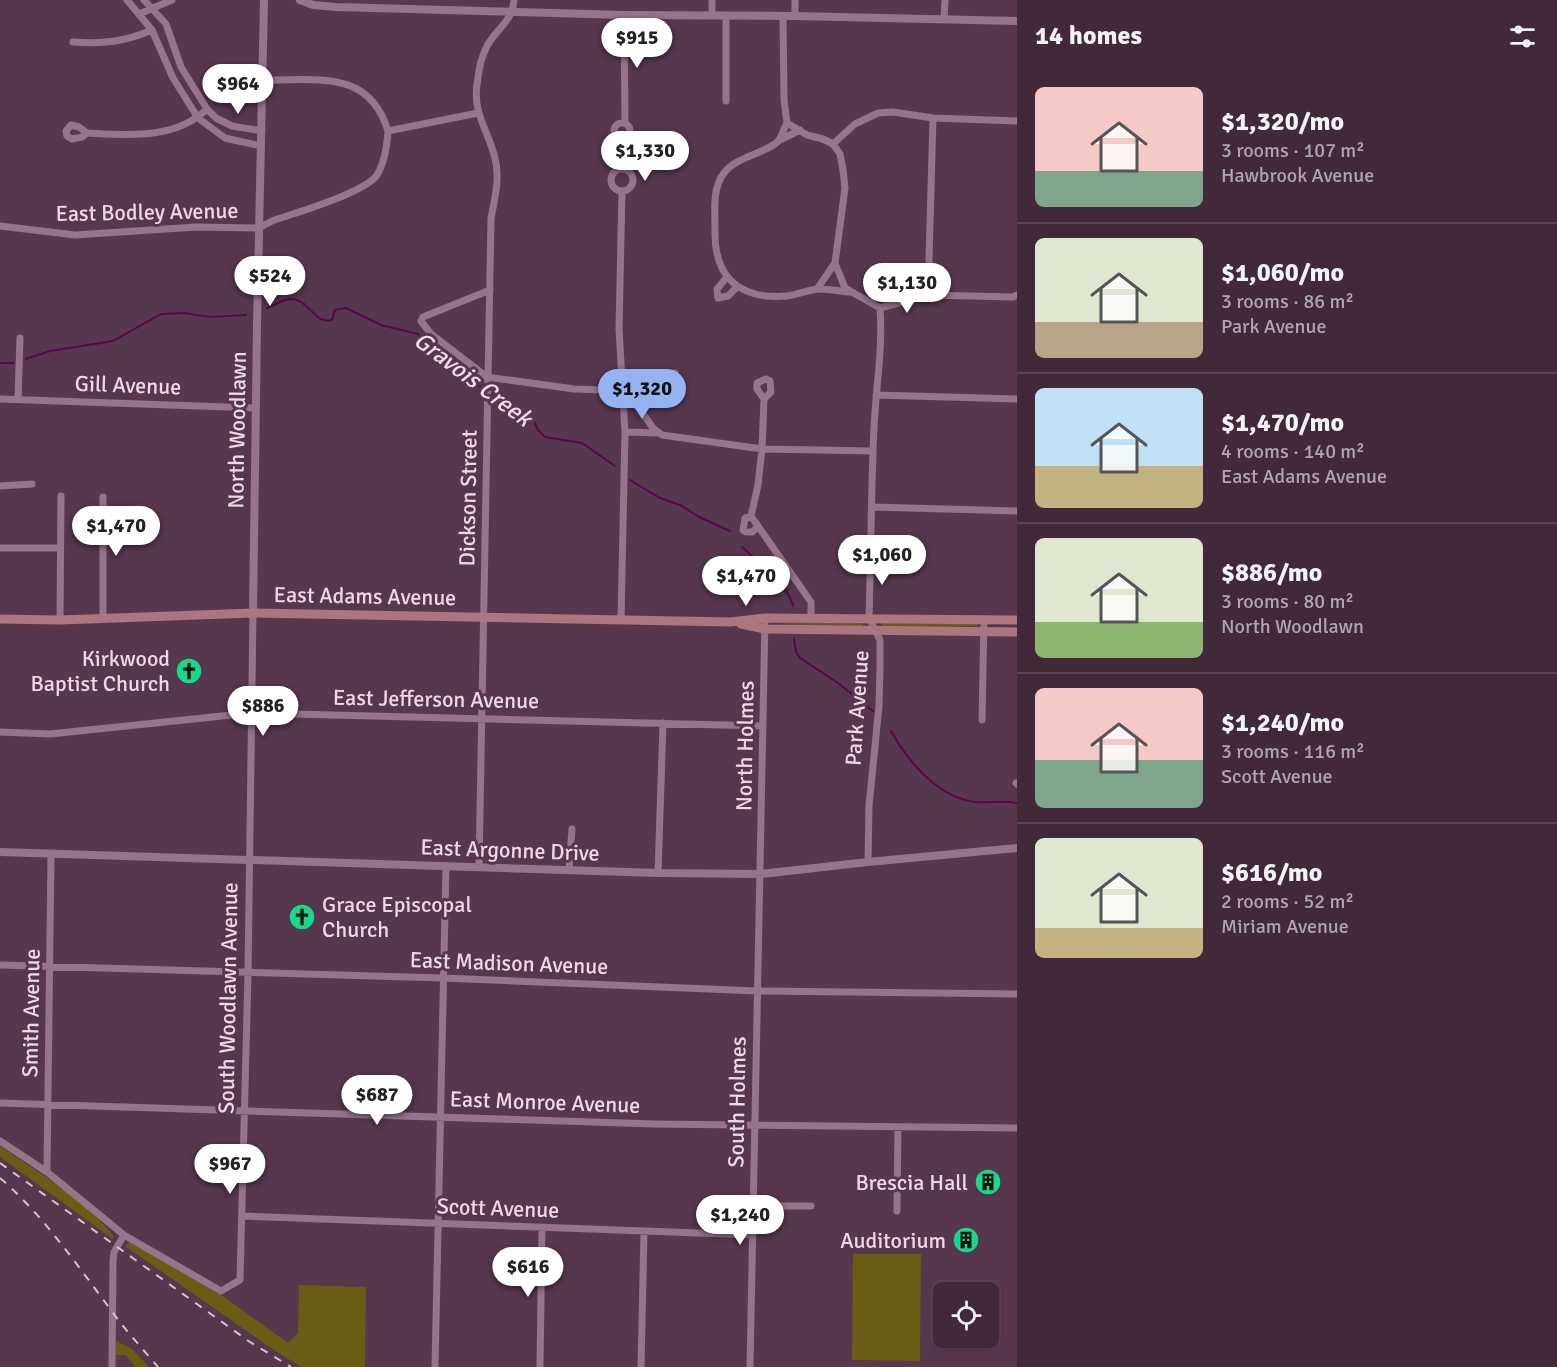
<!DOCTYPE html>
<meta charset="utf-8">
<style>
body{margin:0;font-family:Signika,sans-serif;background:#4c3545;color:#f1f3f6;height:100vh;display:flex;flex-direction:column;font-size:22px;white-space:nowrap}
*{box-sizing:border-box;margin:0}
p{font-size:20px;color:#aea6af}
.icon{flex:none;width:33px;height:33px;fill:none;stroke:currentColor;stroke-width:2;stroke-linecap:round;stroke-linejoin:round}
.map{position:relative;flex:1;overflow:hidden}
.side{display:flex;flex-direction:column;background:#41293a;width:540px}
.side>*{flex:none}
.buttons{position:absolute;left:933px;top:1282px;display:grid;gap:12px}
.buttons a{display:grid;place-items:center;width:66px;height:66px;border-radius:9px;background:#41293a;box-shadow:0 2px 4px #0004,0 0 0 2px #5a4554;font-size:30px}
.price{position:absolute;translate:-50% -51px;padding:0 14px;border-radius:21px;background:#fff;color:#222;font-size:20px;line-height:39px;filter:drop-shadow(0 2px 3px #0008)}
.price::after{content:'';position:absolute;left:50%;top:36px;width:18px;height:14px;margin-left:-9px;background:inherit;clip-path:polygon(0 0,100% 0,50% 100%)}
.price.current{background:#95b2f1;color:#111}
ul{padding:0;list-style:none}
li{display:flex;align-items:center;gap:18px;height:150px;padding:0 18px}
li+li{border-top:2px solid #5a4554}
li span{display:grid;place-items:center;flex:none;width:168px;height:120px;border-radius:9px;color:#555}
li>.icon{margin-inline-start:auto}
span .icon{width:72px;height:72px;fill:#fffc;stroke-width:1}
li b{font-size:26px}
h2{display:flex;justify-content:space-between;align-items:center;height:72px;padding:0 18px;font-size:26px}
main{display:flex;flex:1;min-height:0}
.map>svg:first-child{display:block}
</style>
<main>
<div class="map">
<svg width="1017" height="1367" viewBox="0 0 1017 1367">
<rect width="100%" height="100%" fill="#57374e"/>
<path fill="#6a5c14" d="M819 620 863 624V626L774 624 800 623Z
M882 623 978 624V626L886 627 882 626Z
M0 1146C39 1173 83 1199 113 1235V1239L0 1157Z
M128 1243H132L224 1297 288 1343 298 1333 299 1285 366 1287 365 1367H301L271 1348 125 1246Z
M853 1254H921L920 1361 852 1360Z
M116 1341 132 1349 149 1367H136L125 1355H115Z"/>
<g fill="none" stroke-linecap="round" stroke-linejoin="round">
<path stroke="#5a054b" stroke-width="2" d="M267 308C275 305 282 300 290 299 309 298 314 325 332 320L335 310 346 308 381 325 418 334 477 385 523 411 534 421 538 430 545 437 582 443 615 466
M26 359 50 351 113 341 161 314 184 313 210 317 246 315
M0 363H14
M630 480 658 497 682 506 699 517 730 531
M742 547C757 560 789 587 793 606
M794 639 796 652 800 658 838 683 873 711
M891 731C908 761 937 797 975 802 989 803 1003 800 1017 803"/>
<path stroke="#97738c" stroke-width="7" d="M127 0 152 30 173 78 198 118 225 138 261 146
M144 0 166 24 181 67 207 109 216 118 232 126 262 131
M712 0V16
M139 14 172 0
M624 15 625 123
M726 16V101
M783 16 784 100 787 123 807 135 823 139 833 144 840 154 843 170 845 188 835 263 817 289
M795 16V0
M944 19 945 0
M73 42C103 44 124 42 152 30
M263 80C316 81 369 68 388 131L478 113
M787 123C784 128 782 135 779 140 769 153 736 156 724 173 712 188 715 212 715 231 714 278 740 300 787 296 797 295 807 290 818 289 828 289 840 291 850 292
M614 131a8 8 0 1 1 16 0a8 8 0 1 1-16 0Z
M87 133 79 127 71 125 66 131 67 136 72 139 82 137 87 133C128 135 175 140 207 109
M778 141 800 130
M833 144 855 124 878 113 893 112 933 118 1017 121
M611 180a11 11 0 1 1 22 0a11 11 0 1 1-22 0Z
M0 226 75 235 196 227 259 228 272 221C294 213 365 193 377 175 385 162 387 146 388 131
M835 263 845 288 880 308
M727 277 717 289 718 298 728 296 737 287
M490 290 423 317 421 321 431 334 487 377 574 389 601 390 622 396 639 408 653 428 662 435 762 449 873 451
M928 295 933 118
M880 308 928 295 1013 297 1017 295
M876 395 1017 399
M0 399 255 408
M18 399 20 338
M764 399 757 389V383L766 379 770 381 771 392 764 399 762 449 758 485 751 516 811 602V618
M639 408 675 373
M625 432 658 433
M0 486 32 484
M103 497V618
M872 507 1017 511
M751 516 745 518 743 530 746 532H752L758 527
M0 548H60
M60 620 61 496
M621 620 625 432 619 329 622 191
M982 720 984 619
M0 732 50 734 251 713 763 726
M1016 783 1017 784
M868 862 869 806 879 706 880 668V640L869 618C871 555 871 490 874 427 876 387 883 348 880 308
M479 866 491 218C495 198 500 178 495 158 487 127 471 112 478 78 479 67 482 56 487 46 496 29 513 21 514 0
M569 870 572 829
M658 873 663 723
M0 965 442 978 757 991 1017 994
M0 1103 654 1124 1017 1128
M0 1141 47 1172 124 1235 221 1291 240 1280 248 974 253 613
M47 1172 51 854
M753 1206H811
M897 1211 898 1127
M242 1216 753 1235
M112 1367 113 1262 114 1252 124 1235
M435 1367 446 866
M540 1367 542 1228
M641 1367 644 1232
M750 1367 765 618"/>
<path stroke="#97738c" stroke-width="8" d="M300 0 313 5 336 7 624 15 795 16 1017 21
M253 613 257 326 264 0
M0 852 658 873 761 874 868 862 1017 848"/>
<path stroke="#ab767f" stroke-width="9" d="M0 619 60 620 253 613 730 622 765 618 1017 620
M741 624 765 629 1017 632"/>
<path stroke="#d7c1cf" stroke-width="2" stroke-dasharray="8 8" stroke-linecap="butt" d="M0 1163 250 1342 291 1367
M0 1178C44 1216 76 1264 111 1310 125 1330 142 1348 158 1367"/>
</g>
<defs>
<symbol id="church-disc" viewBox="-11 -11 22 22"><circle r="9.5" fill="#16d989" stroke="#57374e"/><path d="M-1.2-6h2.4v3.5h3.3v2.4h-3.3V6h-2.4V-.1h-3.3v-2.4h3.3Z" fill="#111"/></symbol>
<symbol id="building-disc" viewBox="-11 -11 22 22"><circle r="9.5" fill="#16d989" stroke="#57374e"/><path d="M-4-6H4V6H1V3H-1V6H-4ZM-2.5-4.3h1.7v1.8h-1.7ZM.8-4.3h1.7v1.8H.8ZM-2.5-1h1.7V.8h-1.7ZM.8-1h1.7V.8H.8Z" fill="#111"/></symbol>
</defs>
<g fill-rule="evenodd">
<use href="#church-disc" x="174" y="656" width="30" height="30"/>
<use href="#church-disc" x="287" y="902" width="30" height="30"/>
<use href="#building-disc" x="973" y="1167" width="30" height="30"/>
<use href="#building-disc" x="951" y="1225" width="30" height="30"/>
</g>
<g text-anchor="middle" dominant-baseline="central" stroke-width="6" stroke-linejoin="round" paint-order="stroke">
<g font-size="22" fill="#edd9e6" stroke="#57374e">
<text transform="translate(147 212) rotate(-1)">East Bodley Avenue</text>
<text transform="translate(128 385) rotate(2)">Gill Avenue</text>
<text transform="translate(237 430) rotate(-89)">North Woodlawn</text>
<text transform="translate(468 498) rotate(-89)">Dickson Street</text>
<text transform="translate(365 596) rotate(1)">East Adams Avenue</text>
<text transform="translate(436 699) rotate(1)">East Jefferson Avenue</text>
<text transform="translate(857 708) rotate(-86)">Park Avenue</text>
<text transform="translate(745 746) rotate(-89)">North Holmes</text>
<text transform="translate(510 850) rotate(2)">East Argonne Drive</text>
<text transform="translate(509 963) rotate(2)">East Madison Avenue</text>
<text transform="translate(228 998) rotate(-89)">South Woodlawn Avenue</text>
<text transform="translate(31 1013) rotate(-89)">Smith Avenue</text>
<text transform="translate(545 1102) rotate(2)">East Monroe Avenue</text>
<text transform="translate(737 1102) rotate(-89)">South Holmes</text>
<text transform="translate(498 1208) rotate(2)">Scott Avenue</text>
</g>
<g font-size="22" fill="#edd9e6" stroke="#57374e" text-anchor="end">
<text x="170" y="658">Kirkwood<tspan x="170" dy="25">Baptist Church</tspan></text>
<text x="322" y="904" text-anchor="start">Grace Episcopal<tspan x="322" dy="25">Church</tspan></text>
<text x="968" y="1182">Brescia Hall</text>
<text x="946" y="1240">Auditorium</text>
</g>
<g font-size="24" font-style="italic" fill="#f3dbeb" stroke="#57374e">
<text transform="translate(473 379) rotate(37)">Gravois Creek</text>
</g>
</g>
</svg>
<div class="buttons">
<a><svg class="icon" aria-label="locate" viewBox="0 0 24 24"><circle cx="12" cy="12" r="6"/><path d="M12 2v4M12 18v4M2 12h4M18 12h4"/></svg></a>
</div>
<b class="price" style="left:637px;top:69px">$915</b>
<b class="price" style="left:238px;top:115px">$964</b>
<b class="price" style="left:645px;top:182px">$1,330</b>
<b class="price" style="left:270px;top:307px">$524</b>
<b class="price" style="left:907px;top:314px">$1,130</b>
<b class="price current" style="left:642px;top:420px">$1,320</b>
<b class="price" style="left:116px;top:557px">$1,470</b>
<b class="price" style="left:882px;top:586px">$1,060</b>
<b class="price" style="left:746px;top:607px">$1,470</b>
<b class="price" style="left:263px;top:737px">$886</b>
<b class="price" style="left:377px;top:1126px">$687</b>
<b class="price" style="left:230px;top:1195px">$967</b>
<b class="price" style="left:740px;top:1246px">$1,240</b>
<b class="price" style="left:528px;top:1298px">$616</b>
</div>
<section class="side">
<h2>14 homes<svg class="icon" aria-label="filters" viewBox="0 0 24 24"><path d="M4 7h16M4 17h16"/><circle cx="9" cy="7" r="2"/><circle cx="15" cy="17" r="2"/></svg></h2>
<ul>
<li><span style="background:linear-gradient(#f6c9c9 70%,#7fa58c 0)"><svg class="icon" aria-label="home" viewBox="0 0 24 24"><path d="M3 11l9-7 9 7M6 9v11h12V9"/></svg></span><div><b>$1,320/mo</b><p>3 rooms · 107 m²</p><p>Hawbrook Avenue</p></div></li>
<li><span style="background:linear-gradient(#dfe7d0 70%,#b9a48a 0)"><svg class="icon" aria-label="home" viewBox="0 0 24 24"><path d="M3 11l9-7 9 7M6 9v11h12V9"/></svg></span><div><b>$1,060/mo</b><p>3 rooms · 86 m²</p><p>Park Avenue</p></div></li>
<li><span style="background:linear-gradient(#bfe0f5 65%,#c2b280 0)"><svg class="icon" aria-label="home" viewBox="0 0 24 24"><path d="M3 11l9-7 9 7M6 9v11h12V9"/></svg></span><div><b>$1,470/mo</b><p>4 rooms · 140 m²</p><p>East Adams Avenue</p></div></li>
<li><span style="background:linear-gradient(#dfe7d0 70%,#8fb573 0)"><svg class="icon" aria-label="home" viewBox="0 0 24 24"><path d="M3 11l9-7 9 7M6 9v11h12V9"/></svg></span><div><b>$886/mo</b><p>3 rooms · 80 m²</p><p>North Woodlawn</p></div></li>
<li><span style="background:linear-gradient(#f6c9c9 60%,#7fa58c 0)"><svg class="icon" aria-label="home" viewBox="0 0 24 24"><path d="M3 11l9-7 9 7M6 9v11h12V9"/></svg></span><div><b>$1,240/mo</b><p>3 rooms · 116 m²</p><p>Scott Avenue</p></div></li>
<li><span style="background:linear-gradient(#dfe7d0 75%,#c2b280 0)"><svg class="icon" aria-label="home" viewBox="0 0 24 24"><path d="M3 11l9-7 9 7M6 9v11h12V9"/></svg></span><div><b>$616/mo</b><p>2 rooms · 52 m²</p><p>Miriam Avenue</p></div></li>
</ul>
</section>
</main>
